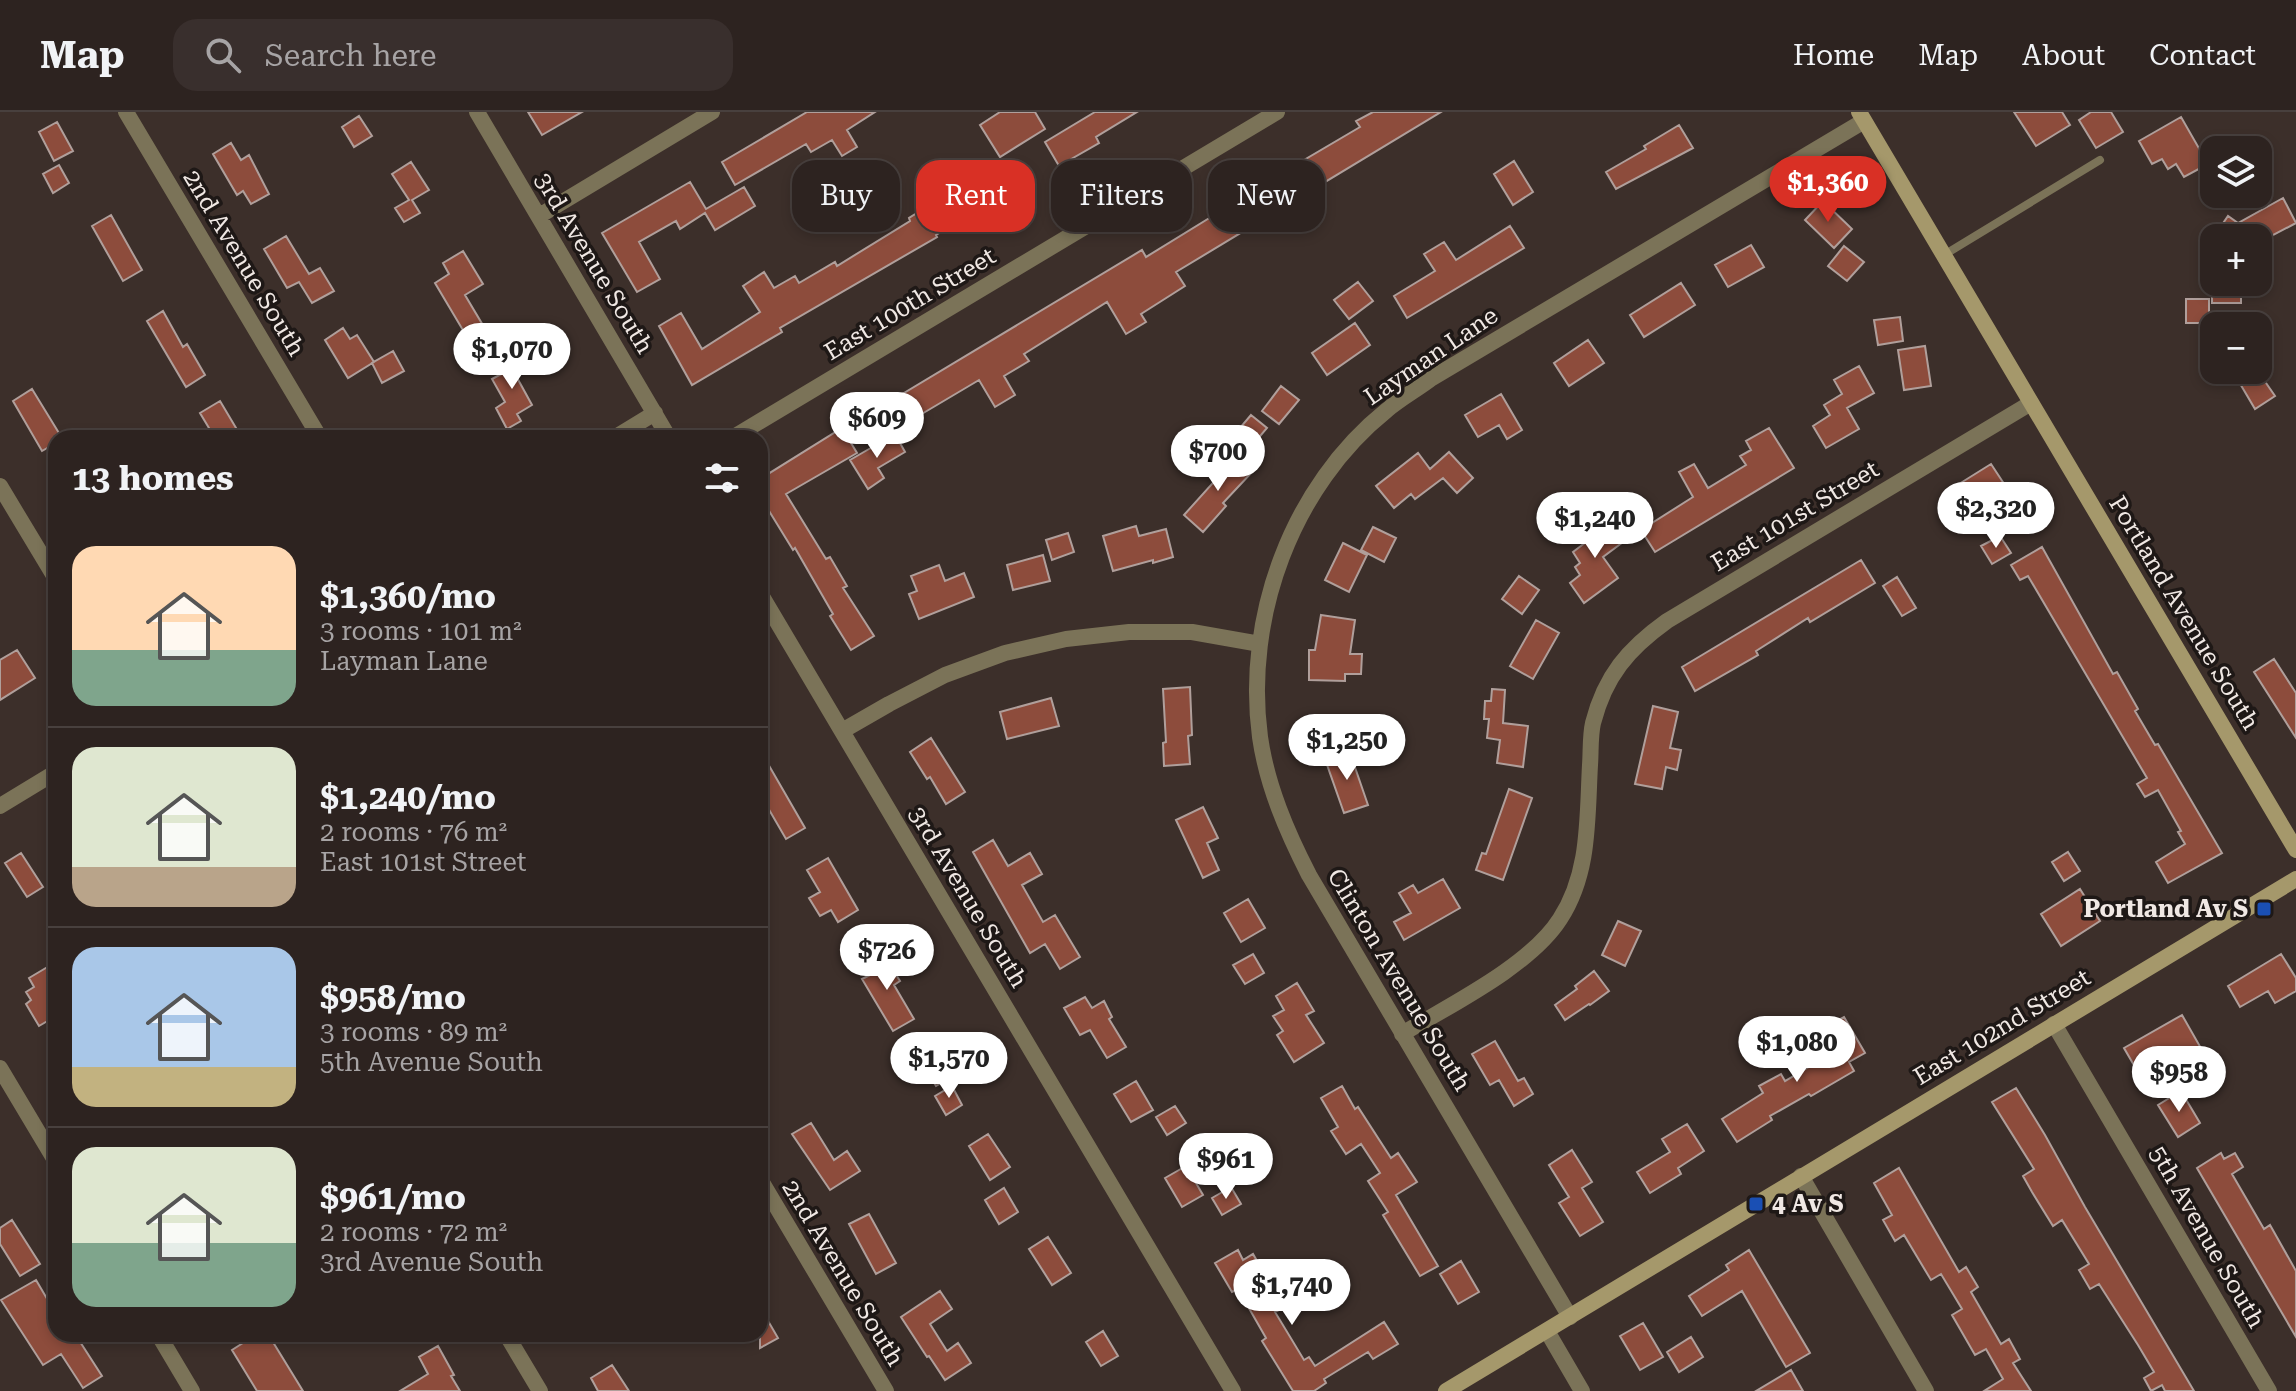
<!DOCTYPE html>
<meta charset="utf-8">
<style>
body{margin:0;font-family:"Roboto Serif",serif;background:#392f2d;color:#f1f3f6;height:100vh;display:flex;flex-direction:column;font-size:30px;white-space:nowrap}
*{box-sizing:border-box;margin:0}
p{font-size:26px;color:#a7a4a5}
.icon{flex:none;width:44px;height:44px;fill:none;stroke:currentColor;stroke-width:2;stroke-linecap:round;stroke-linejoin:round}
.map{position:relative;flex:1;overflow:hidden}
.sheet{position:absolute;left:48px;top:318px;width:720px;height:912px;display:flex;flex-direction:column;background:#2d2320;border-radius:24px;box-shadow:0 4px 12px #0003,0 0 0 2px #48403e}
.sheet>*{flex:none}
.banner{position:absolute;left:792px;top:48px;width:760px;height:72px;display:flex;gap:16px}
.buttons{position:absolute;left:2200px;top:24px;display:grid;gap:16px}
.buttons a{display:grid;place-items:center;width:72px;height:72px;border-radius:16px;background:#2d2320;box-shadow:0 4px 12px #0003,0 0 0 2px #48403e;font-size:40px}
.price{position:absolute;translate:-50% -68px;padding:0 18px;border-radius:28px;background:#fff;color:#222;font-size:26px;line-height:52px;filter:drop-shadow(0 2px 4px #0008)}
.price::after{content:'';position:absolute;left:50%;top:48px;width:24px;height:18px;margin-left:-12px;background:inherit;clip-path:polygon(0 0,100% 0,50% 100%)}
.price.on{background:#d93025;color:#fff}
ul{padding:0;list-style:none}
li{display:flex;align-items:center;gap:24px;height:200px;padding:0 24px}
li+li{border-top:2px solid #48403e}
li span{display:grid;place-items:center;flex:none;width:224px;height:160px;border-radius:24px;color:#555}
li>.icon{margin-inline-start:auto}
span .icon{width:96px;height:96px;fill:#fffc;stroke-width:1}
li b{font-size:34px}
h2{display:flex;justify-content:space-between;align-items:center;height:96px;padding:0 24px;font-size:34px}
.tag{padding:0 28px;border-radius:24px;background:#2d2320;box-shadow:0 4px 12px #0003,0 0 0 2px #48403e;font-size:28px;line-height:72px}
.tag.on{background:#d93025;color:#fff}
header{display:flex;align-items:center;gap:48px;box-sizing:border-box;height:112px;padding:0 40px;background:#2d2320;border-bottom:2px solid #48403e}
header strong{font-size:38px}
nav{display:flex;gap:44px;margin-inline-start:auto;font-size:28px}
.search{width:560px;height:72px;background:#392f2d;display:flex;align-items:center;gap:20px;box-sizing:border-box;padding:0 28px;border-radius:24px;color:#a7a4a5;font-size:30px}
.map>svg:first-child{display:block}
</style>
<header>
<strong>Map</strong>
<div class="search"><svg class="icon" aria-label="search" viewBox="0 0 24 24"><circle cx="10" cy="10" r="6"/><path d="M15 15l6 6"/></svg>Search here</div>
<nav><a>Home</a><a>Map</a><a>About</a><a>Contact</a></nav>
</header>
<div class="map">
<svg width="2296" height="1279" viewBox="0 0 2296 1279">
<rect width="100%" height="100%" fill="#3c2f2a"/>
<path fill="#8d4c3c" stroke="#b09f9b" stroke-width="2" d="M528 0H582L542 23Z
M807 0H875L847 18 857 35 842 44 832 28 811 40 806 32 735 73 722 50Z
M1000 0H1035L1045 17 1000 45 980 13Z
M1095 0H1137L1096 25 1099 31 1059 54 1045 30Z
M1373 0H1441L1176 160 1185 174 1141 202 1146 210 1126 222 1107 190 1024 242 1029 249 1004 264 1015 283 995 295 979 268 888 322 874 299 1142 138 1146 145 1224 97 1220 91 1273 60 1275 65 1360 15 1356 9Z
M2014 0H2062L2070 13 2036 34Z
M2091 0H2111L2123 20 2096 36 2079 8Z
M359 4 372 24 354 35 342 15Z
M2181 5 2208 52 2184 65 2176 52 2168 57 2162 47 2152 52 2139 29Z
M57 10 73 39 54 49 39 20Z
M1679 13 1693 36 1616 77 1606 60 1646 37 1644 34Z
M231 31 241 48 249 43 269 82 251 92 243 79 237 83 213 42Z
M1514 49 1533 80 1513 93 1494 62Z
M411 50 429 78 412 88 420 101 404 110 395 96 409 88 392 62Z
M1014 50 1028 75 988 98 985 93 936 123 937 125 780 216 782 220 692 273 659 214 681 201 702 237 760 200 743 174 764 160 774 176 795 164 799 171 835 150 837 154 910 109 909 106 957 76 960 81Z
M59 53 69 71 53 81 43 62Z
M690 70 706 97 744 75 755 94 715 118 705 101 680 117 676 109 639 130 660 167 637 180 602 121Z
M2283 86 2296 111 2260 130 2258 126H2210L2215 123 2228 104 2238 111Z
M1823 89 1852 117 1834 136 1805 108Z
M111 103 142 158 123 169 92 114Z
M1510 114 1524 136 1407 206 1394 184 1435 159 1424 142 1444 130 1456 148Z
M286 124 309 162 320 156 334 179 312 191 299 170 287 176 264 137Z
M1751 133 1764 155 1728 175 1715 153Z
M1844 134 1864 150 1847 169 1828 154Z
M463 139 483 172 465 183 484 215 467 225 435 171 449 162 443 151Z
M1358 170 1373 189 1349 207 1334 188Z
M2212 170H2241V191H2212Z
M1681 171 1695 193 1644 225 1630 203Z
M2186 187H2209V211H2186Z
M163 199 183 235 187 232 205 263 186 275 147 209Z
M1900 205 1903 229 1878 233 1874 208Z
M1355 211 1370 233 1327 263 1312 241Z
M343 216 350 227 357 223 374 250 348 266 325 228Z
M1588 228 1604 251 1569 274 1554 251Z
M1925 234 1931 274 1904 278 1898 238Z
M393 239 404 259 382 271 372 251Z
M518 239 527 255 515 262 532 293 517 302 521 309 507 317 496 296 505 290 492 267 507 259 502 248Z
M1859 254 1874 281 1847 296 1859 317 1826 336 1813 314 1830 303 1824 293 1842 282 1834 268Z
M2232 258H2257L2275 284 2255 297Z
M1281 274 1299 288 1279 312 1262 299Z
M32 277 62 326H56V331L42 339 13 289Z
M1501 282 1522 318 1507 327 1499 313 1478 325 1465 303Z
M220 289 242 326H215L200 301Z
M1251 303 1267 316 1255 330 1239 317Z
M842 316 857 341 786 382 826 447 830 445 847 474 843 476 874 524 851 538 830 504 833 502 795 436 793 438 766 394 760 398V367Z
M1769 316 1794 356 1655 440 1641 418 1693 385 1679 360 1694 352 1708 376 1746 353 1740 344 1751 338 1746 329Z
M895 322 905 340 878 356 884 366 868 377 850 348Z
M1449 340 1473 366 1457 381 1443 366 1415 387 1411 382 1394 396 1376 374 1418 341 1430 357Z
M1235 342 1253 359 1223 391 1226 394 1203 420 1184 403 1221 362 1218 360Z
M1991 352 2014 387 1991 402 1983 389 1956 404 1943 382Z
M1602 403 1623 430 1603 445 1618 466 1584 491 1570 471 1580 463 1575 455 1580 451 1573 440 1590 427 1582 417Z
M1136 414 1139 424 1166 417 1173 445 1153 451V448L1113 459 1103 424Z
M1373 415 1396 426 1384 450 1361 438Z
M1068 421 1074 440 1052 448 1046 428Z
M2000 424 2011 441 1992 452 1981 434Z
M1343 431 1367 443 1349 480 1325 468Z
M2042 435 2113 562 2117 560 2138 597 2135 599 2155 633 2158 632 2222 741 2168 771 2156 750 2185 732 2178 720 2181 719 2158 678 2145 685 2137 672 2147 666 2028 464 2020 468 2011 453Z
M1043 443 1050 469 1013 478 1007 453Z
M1861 448 1875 471 1810 510 1808 506 1756 539 1758 543 1695 579 1682 555Z
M939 453 945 469 964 461 974 485 919 507 909 482 917 479 911 464Z
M1519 464 1539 478 1522 502 1502 487Z
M1897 465 1916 496 1902 504 1883 474Z
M1321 503 1355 508 1350 542H1362L1361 562H1345V569L1309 568V538H1315Z
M1536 508 1559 521 1533 567 1510 554Z
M17 538 35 566 0 588V548Z
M2274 547 2296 581V626L2254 560Z
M1190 575 1192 623 1188 624 1190 652 1164 654 1163 631 1166 630 1163 577Z
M1492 577 1505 578 1503 611 1528 614 1523 655 1497 651 1500 628 1487 626 1489 607H1484L1485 589H1491Z
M1051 586 1059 614 1007 627 1000 600Z
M1653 594 1678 600 1670 636 1681 638 1677 658 1666 655 1662 677 1635 672Z
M931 626 965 680 946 692 930 665 927 667 910 640Z
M760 638 805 716 786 727 760 682Z
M1349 638 1368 693 1344 701 1325 647Z
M1509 677 1532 686 1503 768 1476 758 1482 741 1486 742Z
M1203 695 1218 726 1207 731 1219 758 1203 766 1176 708Z
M993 728 1008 754 1030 741 1042 762 1022 773 1043 810 1055 803 1080 845 1060 857 1045 832 1030 841 973 740Z
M2068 740 2080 759 2064 769 2052 750Z
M21 741 43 775 27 785 5 751Z
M828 746 858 798 838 810 831 798 820 804 809 786 820 780 807 758Z
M1443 767 1460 796 1404 828 1394 810 1411 801 1399 781 1413 773 1418 781Z
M2080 777 2100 809 2061 834 2041 802Z
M1248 787 1265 816 1241 830 1224 801Z
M1618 809 1641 819 1625 854 1602 843Z
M882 841 900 869 894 873 914 907 893 919 862 867 870 863 863 852Z
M1253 842 1264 861 1245 872 1233 853Z
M2281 842 2296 866V879L2275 891 2268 879 2240 895 2228 874Z
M56 850V904L39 914 26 892 31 888 26 880 34 875 29 866Z
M1594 859 1609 879 1590 893 1589 892 1565 908 1555 893 1577 877 1575 874Z
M1297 871 1314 899 1306 903 1324 931 1294 950 1277 923 1283 919 1273 904 1284 898 1276 884Z
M1085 885 1092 896 1104 889 1112 905 1109 907 1126 935 1107 946 1090 918 1080 923 1064 896Z
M2182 903 2202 938 2185 947 2180 938 2139 962 2124 936Z
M1844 905 1865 941 1849 950 1854 959 1811 984 1809 982 1770 1004 1772 1008 1737 1030 1722 1007 1763 981 1759 974 1781 962 1785 969 1839 937 1826 915Z
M1495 929 1518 969 1524 966 1533 982 1514 994 1499 968 1490 973 1472 942Z
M939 938 954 964 936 974 921 949Z
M1136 969 1153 998 1131 1010 1114 982Z
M952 974 962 993 946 1003 935 984Z
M1342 974 1355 997 1358 995 1391 1046 1398 1041 1417 1070 1396 1083 1438 1154 1420 1164 1383 1103 1388 1100 1368 1069 1380 1061 1361 1032 1346 1042 1331 1019 1338 1015 1321 986Z
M2016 976 2045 1023 2085 1095 2194 1279H2165L2162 1273 2151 1279 2144 1266 2154 1260 2138 1233 2099 1172 2090 1177 2079 1158 2089 1152 2062 1108 2053 1114 2032 1080 2023 1064 2034 1057 1992 990Z
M2181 979 2200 1011 2178 1025 2158 993Z
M1175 994 1186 1011 1167 1023 1156 1005Z
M811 1011 834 1048 847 1039 860 1059 830 1078 792 1022Z
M1687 1012 1704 1039 1678 1056 1681 1062 1650 1081 1637 1060 1670 1040 1662 1027Z
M988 1022 1010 1055 990 1068 969 1034Z
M1572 1038 1592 1070 1582 1076 1603 1110 1580 1124 1559 1091 1569 1085 1549 1053Z
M2221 1041 2224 1047 2235 1041 2243 1055 2232 1062 2264 1117 2270 1113 2296 1159V1225L2197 1056Z
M1186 1054 1203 1083 1182 1095 1165 1066Z
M1899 1056 1959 1160 1966 1155 1978 1175 1971 1180 2001 1232 2009 1227 2020 1247 2013 1251 2031 1279H1984L2003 1267 1986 1237 1975 1243 1952 1203 1962 1197 1941 1162 1931 1168 1904 1123 1895 1129 1883 1108 1892 1103 1874 1071Z
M1231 1075 1241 1092 1222 1103 1212 1086Z
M1004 1076 1018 1100 999 1112 985 1088Z
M869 1102 896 1151 876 1162 849 1112Z
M12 1108 40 1152 20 1164 0 1132V1116Z
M1048 1125 1071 1161 1052 1173 1029 1137Z
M1238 1138 1243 1148 1253 1142 1272 1175 1280 1170 1292 1191 1275 1200 1304 1248 1309 1245 1315 1254 1384 1210 1398 1232 1373 1247 1368 1240 1324 1267 1326 1271 1314 1279H1293L1262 1229 1266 1226 1238 1177 1232 1180 1215 1151Z
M1749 1138 1810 1241 1786 1255 1742 1179 1702 1204 1689 1184 1729 1158 1726 1153Z
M1461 1149 1479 1180 1458 1192 1440 1162Z
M36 1168 56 1202V1222H75L102 1264 83 1276 61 1242 43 1253 1 1188Z
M940 1179 952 1197 930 1212 947 1239 958 1231 971 1251 945 1268 929 1244 927 1245 901 1205Z
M760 1195 778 1226 760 1236Z
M1643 1211 1663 1245 1640 1258 1620 1224Z
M1103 1219 1118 1244 1101 1254 1086 1230Z
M257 1222H268L303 1279H257L232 1238Z
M1691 1225 1703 1245 1679 1260 1667 1240Z
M438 1234 454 1263 451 1264 460 1279H400L428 1262 419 1245Z
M612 1253 629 1279H598L591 1266Z
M1791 1258 1803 1279H1756Z"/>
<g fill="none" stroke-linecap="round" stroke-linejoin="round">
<path stroke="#7b7358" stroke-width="8" d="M1944 143 2100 48"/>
<path stroke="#7b7358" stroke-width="16" d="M126 0 320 326
M477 0 669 326
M539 104 712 0
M614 326 655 301
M732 326 1277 0
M0 374 56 467
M760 481 1233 1279
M842 619 889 592 945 563 1005 541 1066 527 1129 520H1192L1260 532
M0 694 56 660
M2054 912 2269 1279
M1402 922C1450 893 1530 854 1560 807 1590 761 1587 707 1590 653 1591 640 1590 624 1593 611 1605 564 1628 537 1667 509L2031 291
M0 956 56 1050
M1801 1064 1926 1279
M760 1067 886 1279
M1570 1205 1309 763C1287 720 1267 674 1260 625 1244 505 1292 374 1387 298 1401 286 1418 277 1432 266L1864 9
M1547 1219 1582 1279
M158 1222 192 1279
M506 1222 540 1279"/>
<path stroke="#a5986b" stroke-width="16" d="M1859 0 2296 738
M1446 1279 2296 767"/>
</g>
<g fill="#1a4fb4" stroke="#1e1816" stroke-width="3">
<rect x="2256" y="789" width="16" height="16" rx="4"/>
<rect x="1748" y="1084" width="16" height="16" rx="4"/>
</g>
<g text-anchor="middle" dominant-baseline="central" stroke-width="7" stroke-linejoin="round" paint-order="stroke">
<g font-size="24" fill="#f0e8e4" stroke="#1e1816">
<text transform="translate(244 151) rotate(59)">2nd Avenue South</text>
<text transform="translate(594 151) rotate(59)">3rd Avenue South</text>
<text transform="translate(910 192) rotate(-31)">East 100th Street</text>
<text transform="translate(1431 244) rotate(-34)">Layman Lane</text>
<text transform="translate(1795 404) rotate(-31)">East 101st Street</text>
<text transform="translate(2184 501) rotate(59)">Portland Avenue South</text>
<text transform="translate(968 785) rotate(59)">3rd Avenue South</text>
<text transform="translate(1399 868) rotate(59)">Clinton Avenue South</text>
<text transform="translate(2002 915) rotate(-31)">East 102nd Street</text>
<text transform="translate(2207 1125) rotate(60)">5th Avenue South</text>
<text transform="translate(843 1161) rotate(59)">2nd Avenue South</text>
</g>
<g font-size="24" font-weight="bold" fill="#f0e8e4" stroke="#1e1816" text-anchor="end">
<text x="2248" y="797">Portland Av S</text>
<text x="1772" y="1092" text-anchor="start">4 Av S</text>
</g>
</g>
</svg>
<div class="buttons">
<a><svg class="icon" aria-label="layers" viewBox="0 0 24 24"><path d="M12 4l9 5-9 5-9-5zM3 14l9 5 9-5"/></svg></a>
<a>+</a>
<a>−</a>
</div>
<b class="price on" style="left:1828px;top:112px">$1,360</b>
<b class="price" style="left:512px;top:279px">$1,070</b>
<b class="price" style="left:877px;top:348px">$609</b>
<b class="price" style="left:1218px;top:381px">$700</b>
<b class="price" style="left:1996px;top:438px">$2,320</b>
<b class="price" style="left:1595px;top:448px">$1,240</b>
<b class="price" style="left:1347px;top:670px">$1,250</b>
<b class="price" style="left:887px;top:880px">$726</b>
<b class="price" style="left:1797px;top:972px">$1,080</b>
<b class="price" style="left:949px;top:988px">$1,570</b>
<b class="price" style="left:2179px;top:1002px">$958</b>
<b class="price" style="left:1226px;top:1089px">$961</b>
<b class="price" style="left:1292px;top:1215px">$1,740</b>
<div class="banner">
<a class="tag">Buy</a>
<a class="tag on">Rent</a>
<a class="tag">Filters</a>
<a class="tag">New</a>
</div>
<section class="sheet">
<h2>13 homes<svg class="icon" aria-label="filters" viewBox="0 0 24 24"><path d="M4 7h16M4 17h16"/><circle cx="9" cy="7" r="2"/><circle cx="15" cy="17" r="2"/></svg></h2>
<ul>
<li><span style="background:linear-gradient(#ffd9b3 65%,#7fa58c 0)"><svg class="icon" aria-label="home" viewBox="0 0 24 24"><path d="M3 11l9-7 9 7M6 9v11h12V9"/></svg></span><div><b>$1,360/mo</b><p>3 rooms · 101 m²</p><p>Layman Lane</p></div></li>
<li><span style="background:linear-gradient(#dfe7d0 75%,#b9a48a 0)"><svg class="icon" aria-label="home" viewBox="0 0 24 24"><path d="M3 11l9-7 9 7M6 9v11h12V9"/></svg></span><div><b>$1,240/mo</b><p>2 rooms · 76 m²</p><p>East 101st Street</p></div></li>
<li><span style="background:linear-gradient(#a9c7e8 75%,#c2b280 0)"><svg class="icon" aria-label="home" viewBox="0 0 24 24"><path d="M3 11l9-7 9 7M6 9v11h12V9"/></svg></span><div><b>$958/mo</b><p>3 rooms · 89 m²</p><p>5th Avenue South</p></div></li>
<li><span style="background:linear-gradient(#dfe7d0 60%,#7fa58c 0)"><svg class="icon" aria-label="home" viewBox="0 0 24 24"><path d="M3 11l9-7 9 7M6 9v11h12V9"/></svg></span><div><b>$961/mo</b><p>2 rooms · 72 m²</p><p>3rd Avenue South</p></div></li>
</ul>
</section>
</div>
